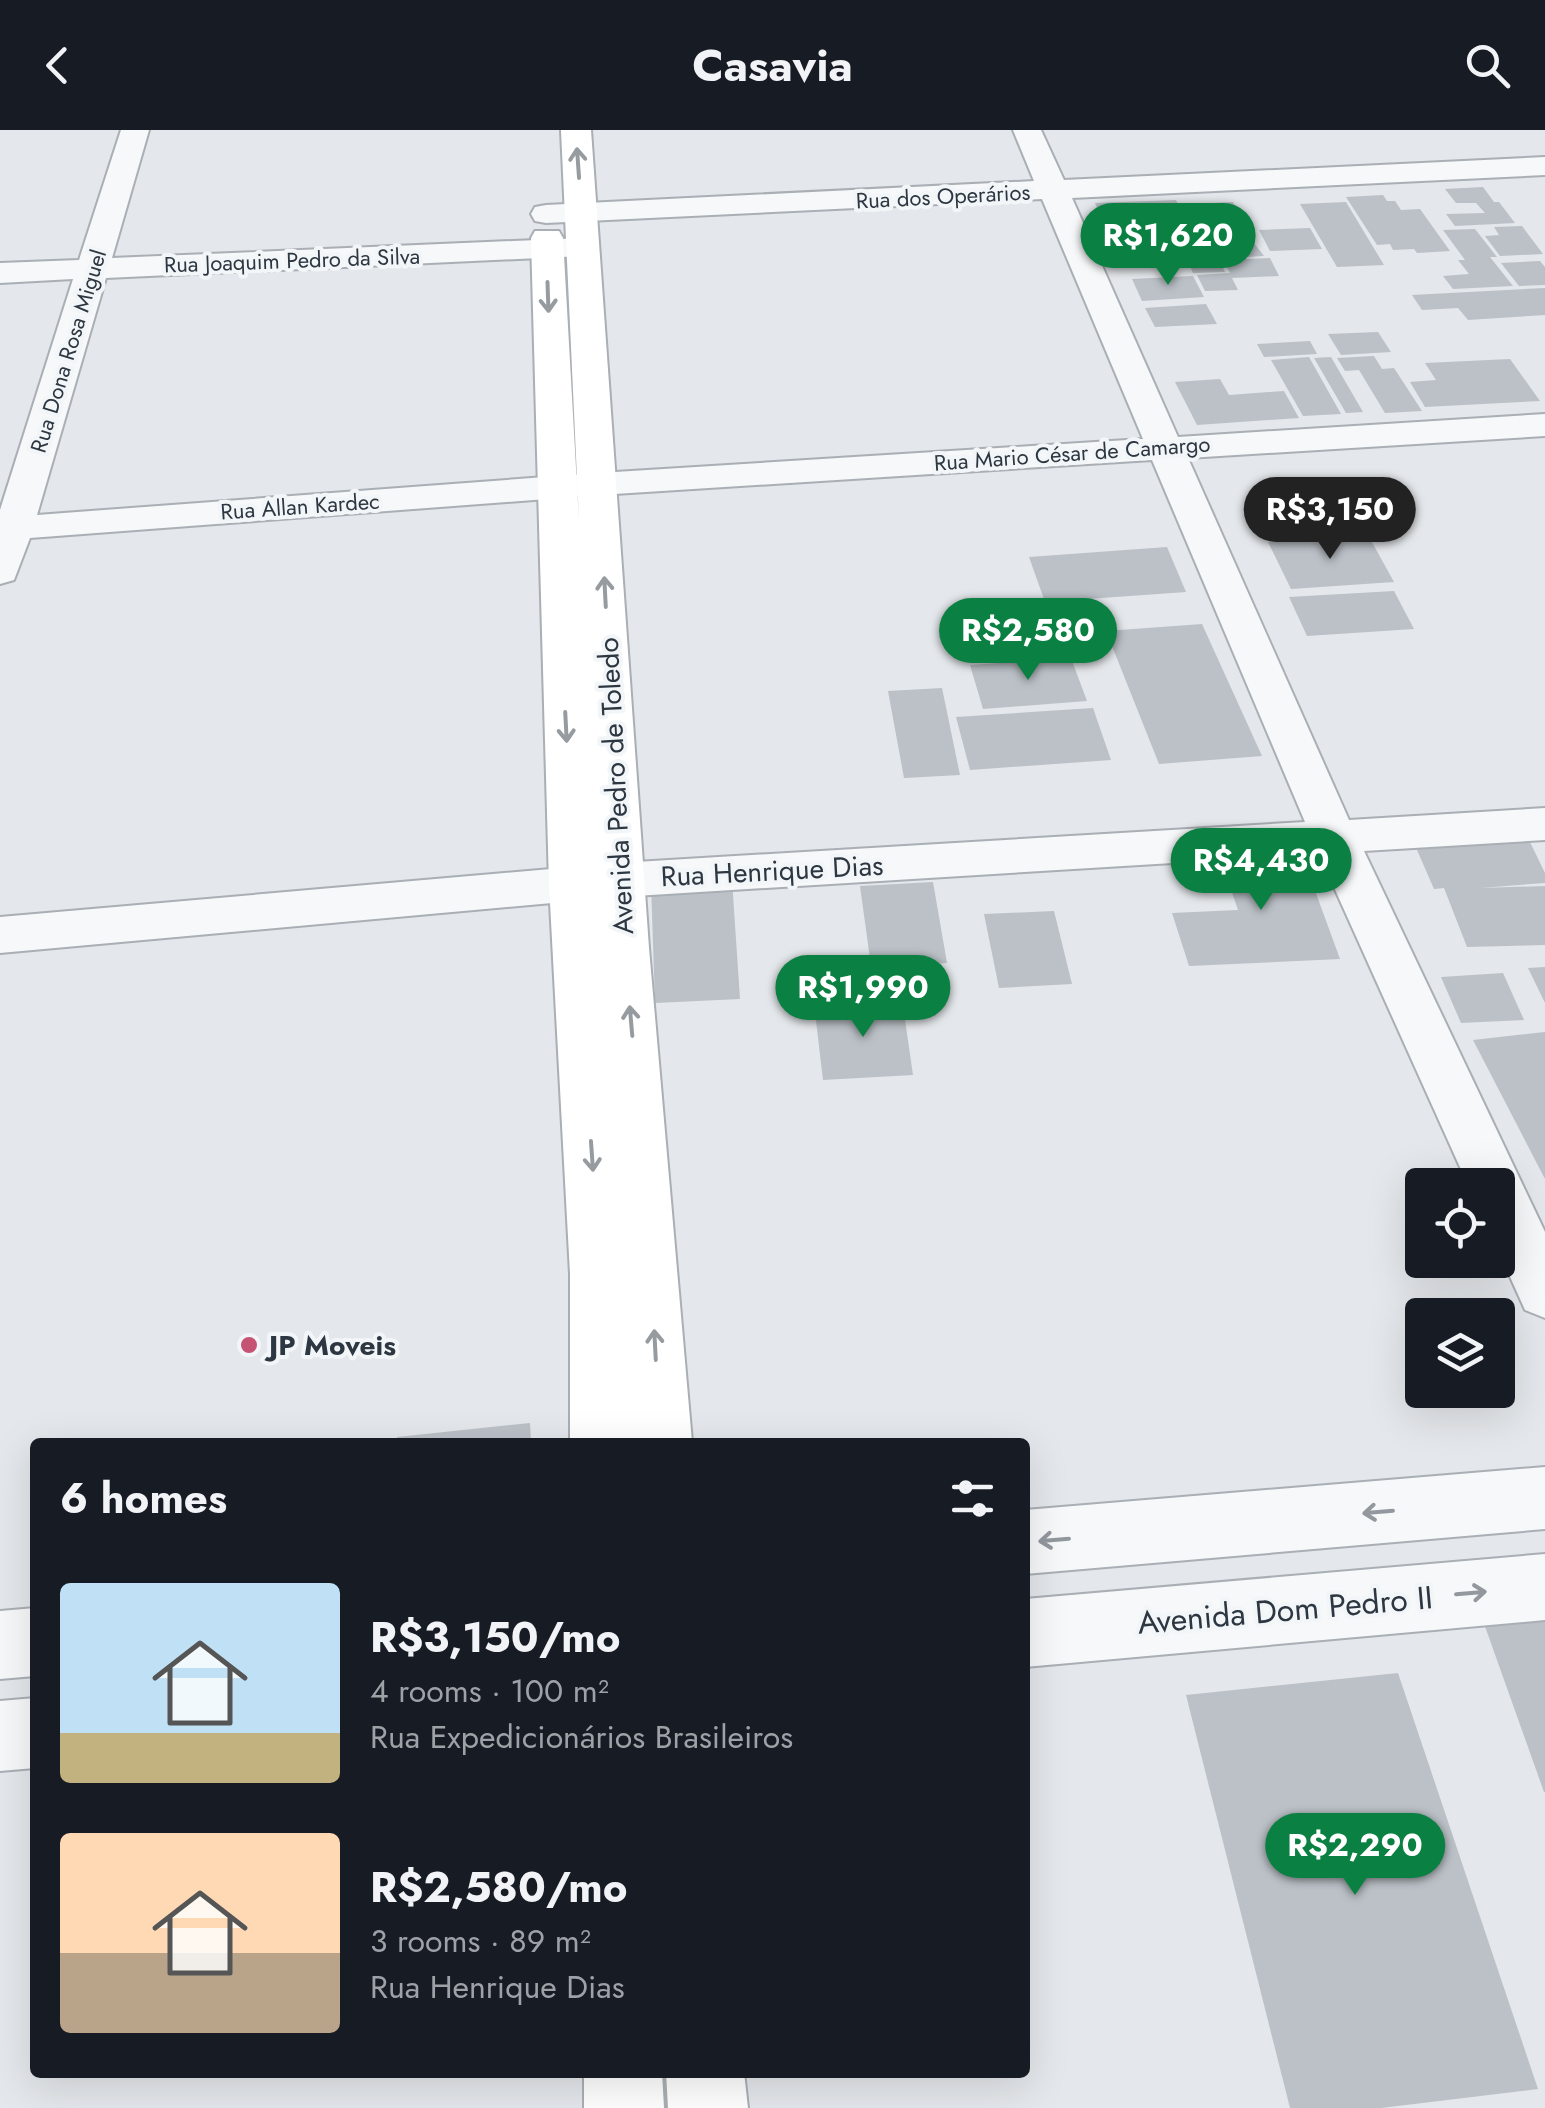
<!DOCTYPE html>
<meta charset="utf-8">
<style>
body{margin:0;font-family:Jost,sans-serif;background:#242831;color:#f1f3f6;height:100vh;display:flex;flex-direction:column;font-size:38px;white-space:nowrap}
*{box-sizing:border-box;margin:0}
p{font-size:32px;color:#9ea1a6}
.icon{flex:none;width:55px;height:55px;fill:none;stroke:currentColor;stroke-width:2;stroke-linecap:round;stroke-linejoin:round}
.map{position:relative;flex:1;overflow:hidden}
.details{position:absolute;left:30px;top:1308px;width:1000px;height:640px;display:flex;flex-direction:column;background:#171b24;border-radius:10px;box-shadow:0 10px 40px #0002}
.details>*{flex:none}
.fabs{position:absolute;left:1405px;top:1038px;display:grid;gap:20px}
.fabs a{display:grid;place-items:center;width:110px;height:110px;border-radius:10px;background:#171b24;box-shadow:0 10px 40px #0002;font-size:50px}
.price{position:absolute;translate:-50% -85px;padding:0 22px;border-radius:35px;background:#0b8043;color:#fff;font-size:32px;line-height:65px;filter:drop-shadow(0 2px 5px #0008)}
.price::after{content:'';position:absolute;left:50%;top:60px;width:30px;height:22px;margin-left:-15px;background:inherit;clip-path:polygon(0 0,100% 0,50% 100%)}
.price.selected{background:#222;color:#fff}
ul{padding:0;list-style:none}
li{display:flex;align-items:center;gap:30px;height:250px;padding:0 30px}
li span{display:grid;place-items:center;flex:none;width:280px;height:200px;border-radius:10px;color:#555}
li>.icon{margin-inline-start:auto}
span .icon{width:120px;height:120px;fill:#fffc;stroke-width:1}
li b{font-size:42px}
h2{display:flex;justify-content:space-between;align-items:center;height:120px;padding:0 30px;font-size:42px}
header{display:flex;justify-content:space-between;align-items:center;height:130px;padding:0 30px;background:#171b24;font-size:45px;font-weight:700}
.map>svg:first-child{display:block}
</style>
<header><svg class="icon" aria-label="back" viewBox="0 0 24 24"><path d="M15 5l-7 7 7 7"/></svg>Casavia<svg class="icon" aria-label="search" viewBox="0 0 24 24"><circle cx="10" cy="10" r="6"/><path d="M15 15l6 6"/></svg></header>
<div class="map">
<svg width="1545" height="1978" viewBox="0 0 1545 1978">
<rect width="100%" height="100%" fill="#e4e7eb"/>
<path fill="#bbc1c7" d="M1483 57 1494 72H1499L1515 93 1455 96 1446 84 1485 83 1476 73H1456L1445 59Z
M1383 65 1387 71H1395L1401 80 1420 79 1450 121 1417 123 1414 119 1393 120 1390 114 1377 115 1346 67Z
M1176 70 1185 88 1103 91 1095 73Z
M1233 72 1254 113 1264 126 1230 128 1193 74Z
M1346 72 1384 135 1337 137 1300 74Z
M1167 91 1180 117 1212 115 1225 142 1193 143 1189 134 1121 137 1102 94Z
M1522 96 1543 124 1500 126 1485 106 1499 105 1494 97Z
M1310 98 1322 119 1270 121 1259 100Z
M1475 99 1497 127H1490L1513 156 1453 159 1443 146 1469 144 1458 130H1465L1443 100Z
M1270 128 1279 146 1232 148 1238 160 1205 161 1197 145 1230 143 1223 130Z
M1540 131 1545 137V155L1519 156 1501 133Z
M1193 146 1204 167 1142 171 1132 149Z
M1545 158V185L1468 190 1458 178 1422 180 1412 165Z
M1206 174 1217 194 1155 197 1145 178Z
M1378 202 1391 222 1341 225 1328 204Z
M1310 211 1317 224 1264 227 1257 214Z
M1374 226 1382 239 1394 238 1422 281 1385 283 1359 240 1345 241 1337 228Z
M1309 227 1341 284 1303 286 1271 230Z
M1331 227 1363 282 1346 283 1314 228Z
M1510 229 1540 271 1425 277 1410 252 1436 250 1425 233Z
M1220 249 1229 265 1284 261 1299 288 1197 295 1175 252Z
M1368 405 1394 452 1291 459 1268 412Z
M1167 417 1186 462 1045 472 1029 427Z
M1394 461 1414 499 1307 506 1289 467Z
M1202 494 1262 626 1159 634 1106 501Z
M1071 528 1087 571 983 579 970 535Z
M942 558 960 645 904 648 888 561Z
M1093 578 1111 630 970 640 956 587Z
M1528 708 1545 743V753L1480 758 1545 756V815L1467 817 1444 758 1434 759 1414 713Z
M1298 714 1340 829 1189 836 1172 783 1238 780 1217 718Z
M732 750 740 869 655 873 651 754Z
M933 752 947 833 871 836 860 756Z
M1054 781 1072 854 999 858 984 784Z
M1545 837V873L1528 838Z
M1503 843 1524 890 1461 893 1441 847Z
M902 869 913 945 823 950 814 874Z
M1545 902V1049L1473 910Z
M530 1293 531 1312H397V1307Z
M1545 1482V1662H1544L1482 1488Z
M1398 1543 1538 1959 1381 1978H1290L1186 1565Z"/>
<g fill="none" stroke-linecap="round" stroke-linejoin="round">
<defs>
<path id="minor" d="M121 0H149L112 128 583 108 594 110 599 117 594 124 583 126 106 148 37 385 599 343 1143 309 1042 69 546 93 535 91 531 84 535 77 546 75 1034 51 1013 0H1041L1064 50 1545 27V45L1072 68 1178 307 1545 284V306L1188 328 1349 690 1545 678V710L1364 721 1545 1102V1188L1525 1180 1498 1120V1055H1468L1319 724 619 767 0 823V787L619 733 1305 692 1152 330 599 365 30 408 14 450 0 454V380L73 149 0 153V133L79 130Z"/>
<path id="tertiary" d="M1545 1337V1399L1025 1444V1380Z
M1545 1424V1490L1025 1537V1469Z
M35 1478V1546L0 1549V1481Z
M35 1568V1638L0 1641V1571Z"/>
<path id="secondary" d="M561 0H591L649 818 692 1312H570V1144L549 754 531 108 535 101H559L563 108 579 391Z
M584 1942H662L664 1978H584Z
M666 1942H744L748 1978H668Z"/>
</defs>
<use href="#minor" stroke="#a9afb5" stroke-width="4"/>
<use href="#tertiary" stroke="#a9afb5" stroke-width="4"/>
<use href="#secondary" stroke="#a9afb5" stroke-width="4"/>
<use href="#minor" fill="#f6f8f9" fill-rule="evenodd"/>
<use href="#tertiary" fill="#f6f8f9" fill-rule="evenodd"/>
<use href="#secondary" fill="#fff" fill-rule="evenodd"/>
</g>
<defs><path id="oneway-shaft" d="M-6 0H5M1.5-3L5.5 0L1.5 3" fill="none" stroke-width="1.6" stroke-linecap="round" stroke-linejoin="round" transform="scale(2.5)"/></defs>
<g stroke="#969ba0">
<use href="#oneway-shaft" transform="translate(578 33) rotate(-94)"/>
<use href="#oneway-shaft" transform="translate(548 167) rotate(88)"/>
<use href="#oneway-shaft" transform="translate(605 462) rotate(-93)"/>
<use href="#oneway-shaft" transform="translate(566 597) rotate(87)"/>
<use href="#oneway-shaft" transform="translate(631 891) rotate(-95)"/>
<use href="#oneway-shaft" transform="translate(592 1026) rotate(86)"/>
<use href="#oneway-shaft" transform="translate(655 1215) rotate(-93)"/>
</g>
<g stroke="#92989e">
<use href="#oneway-shaft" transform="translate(1378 1382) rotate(175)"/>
<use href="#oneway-shaft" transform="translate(1054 1410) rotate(175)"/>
<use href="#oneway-shaft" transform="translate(1471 1463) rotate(-5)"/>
</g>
<circle fill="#c55374" stroke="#f3f6f8" stroke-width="4" cx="249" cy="1215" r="10"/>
<g text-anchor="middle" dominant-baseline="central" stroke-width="8" stroke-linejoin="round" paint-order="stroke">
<g font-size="22" fill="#2d3742" stroke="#f3f6f8">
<text transform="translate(943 66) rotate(-3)">Rua dos Operários</text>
<text transform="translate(292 130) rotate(-2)">Rua Joaquim Pedro da Silva</text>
<text transform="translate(68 221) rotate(-73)">Rua Dona Rosa Miguel</text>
<text transform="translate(1072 323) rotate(-4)">Rua Mario César de Camargo</text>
<text transform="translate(300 376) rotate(-4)">Rua Allan Kardec</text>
</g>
<g font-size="28" fill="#2d3742" stroke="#f3f6f8">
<text transform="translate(616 656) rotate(-93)">Avenida Pedro de Toledo</text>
<text transform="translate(772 741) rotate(-3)">Rua Henrique Dias</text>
</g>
<g font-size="28" font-weight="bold" fill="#2d3742" stroke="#f3f6f8" text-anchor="start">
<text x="269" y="1215">JP Moveis</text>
</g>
<g font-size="32" fill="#2d3742" stroke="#f3f6f8">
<text transform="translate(1285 1480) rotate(-5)">Avenida Dom Pedro II</text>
</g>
</g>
</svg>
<div class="fabs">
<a><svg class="icon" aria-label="locate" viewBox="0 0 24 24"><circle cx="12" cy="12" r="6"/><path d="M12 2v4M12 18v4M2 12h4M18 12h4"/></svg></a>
<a><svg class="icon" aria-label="layers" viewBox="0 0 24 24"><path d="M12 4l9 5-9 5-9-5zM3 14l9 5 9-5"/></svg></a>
</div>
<b class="price" style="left:1168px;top:158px">R$1,620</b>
<b class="price selected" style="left:1330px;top:432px">R$3,150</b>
<b class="price" style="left:1028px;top:553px">R$2,580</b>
<b class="price" style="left:1261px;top:783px">R$4,430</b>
<b class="price" style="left:863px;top:910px">R$1,990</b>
<b class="price" style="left:1355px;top:1768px">R$2,290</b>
<section class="details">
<h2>6 homes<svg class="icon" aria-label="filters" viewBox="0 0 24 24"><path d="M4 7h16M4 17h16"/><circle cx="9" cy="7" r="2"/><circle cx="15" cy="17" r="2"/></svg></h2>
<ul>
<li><span style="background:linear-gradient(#bfe0f5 75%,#c2b280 0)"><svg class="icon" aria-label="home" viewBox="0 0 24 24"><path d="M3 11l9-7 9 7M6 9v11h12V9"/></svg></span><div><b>R$3,150/mo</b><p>4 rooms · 100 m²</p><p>Rua Expedicionários Brasileiros</p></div></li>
<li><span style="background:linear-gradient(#ffd9b3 60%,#b9a48a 0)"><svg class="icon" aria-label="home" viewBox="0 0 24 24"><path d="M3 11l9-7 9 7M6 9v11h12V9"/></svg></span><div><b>R$2,580/mo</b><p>3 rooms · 89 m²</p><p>Rua Henrique Dias</p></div></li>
</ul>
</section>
</div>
